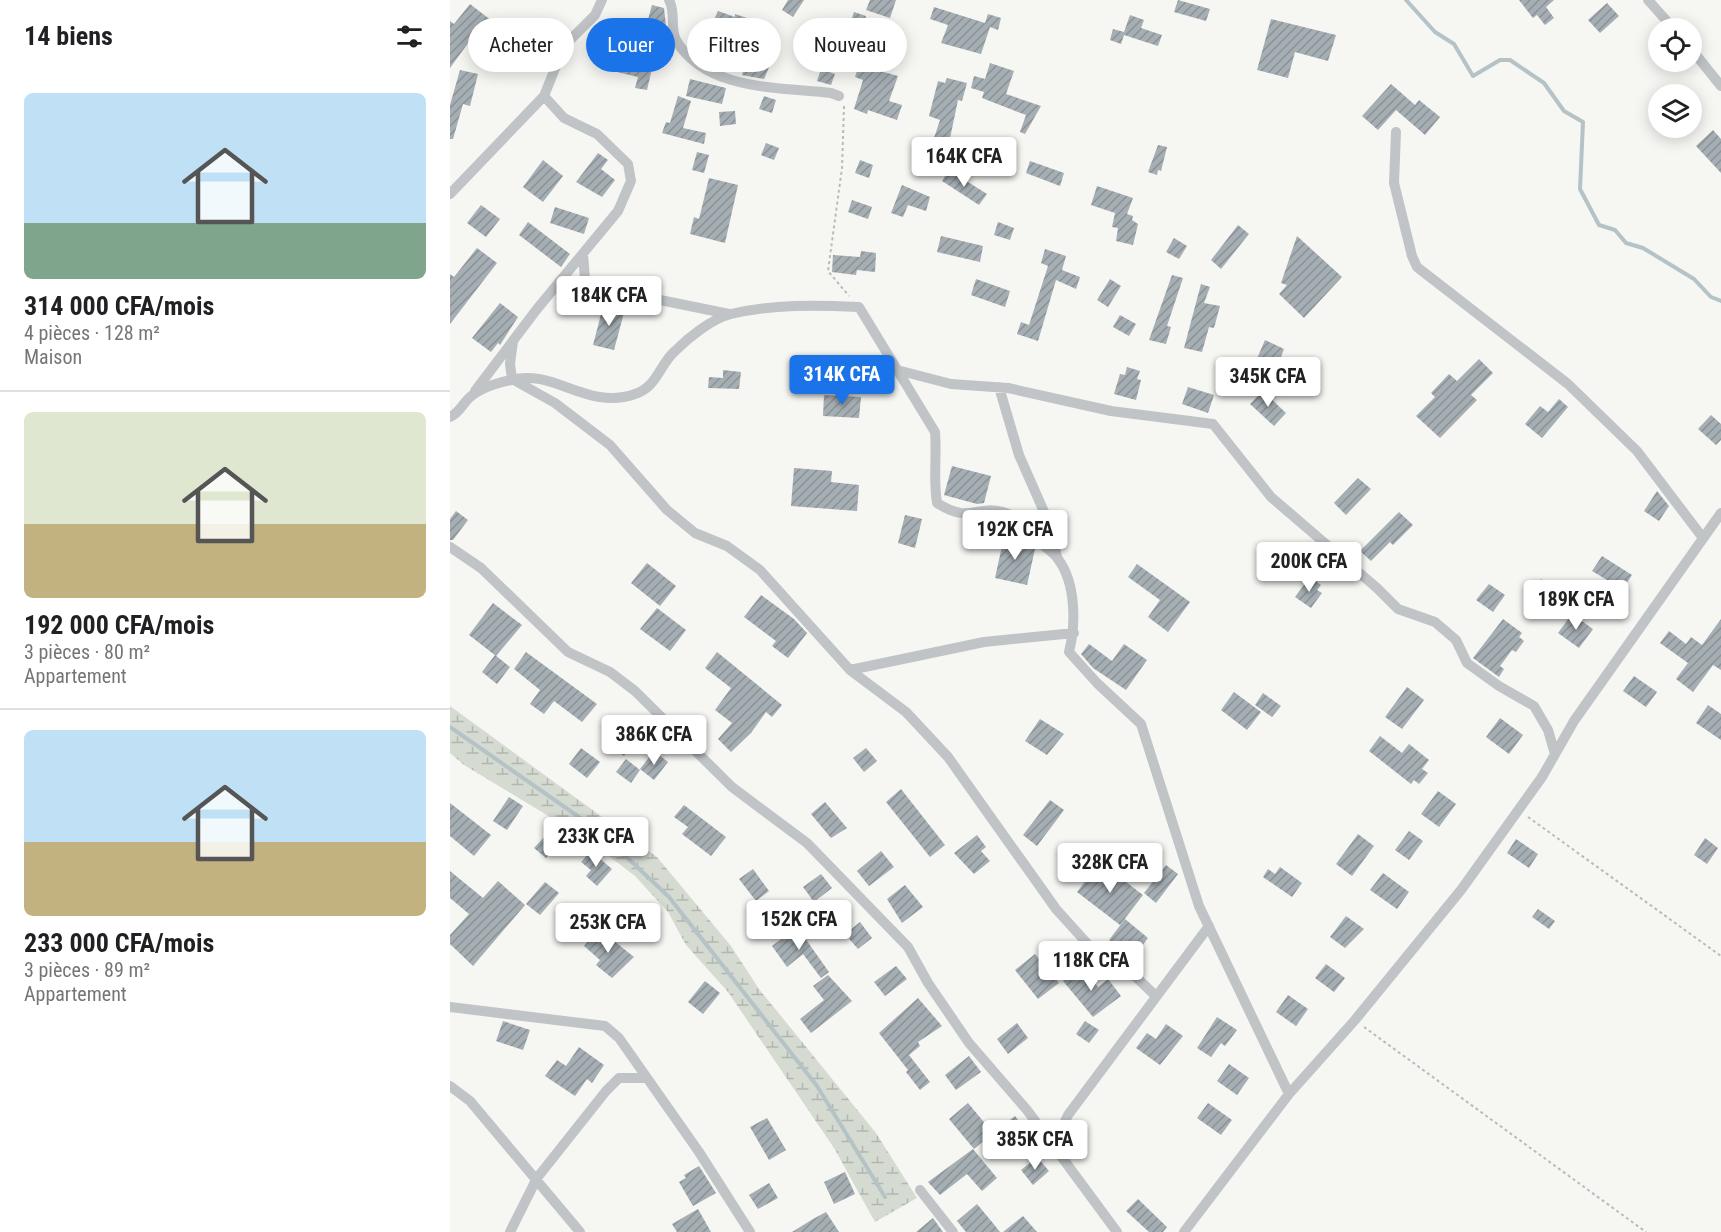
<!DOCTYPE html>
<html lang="fr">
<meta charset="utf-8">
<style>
body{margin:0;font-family:"Roboto Condensed",sans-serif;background:#f6f6f6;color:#202124;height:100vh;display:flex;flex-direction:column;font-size:22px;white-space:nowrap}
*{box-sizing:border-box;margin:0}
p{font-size:20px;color:#757577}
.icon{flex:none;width:33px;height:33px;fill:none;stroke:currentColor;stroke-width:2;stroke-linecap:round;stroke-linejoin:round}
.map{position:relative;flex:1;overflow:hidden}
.side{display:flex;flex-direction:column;background:#fff;width:450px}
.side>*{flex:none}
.top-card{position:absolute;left:18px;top:18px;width:570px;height:54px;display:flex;gap:12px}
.tools{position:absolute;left:1198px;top:18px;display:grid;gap:12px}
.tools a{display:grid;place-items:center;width:54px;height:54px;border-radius:50%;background:#fff;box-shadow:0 3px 15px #0003;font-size:30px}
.price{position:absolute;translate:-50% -51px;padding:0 14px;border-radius:6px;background:#fff;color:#222;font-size:20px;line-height:39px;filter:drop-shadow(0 2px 3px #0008)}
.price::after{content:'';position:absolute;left:50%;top:36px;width:18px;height:14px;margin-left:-9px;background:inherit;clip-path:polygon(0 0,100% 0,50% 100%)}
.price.on{background:#1a73e8;color:#fff}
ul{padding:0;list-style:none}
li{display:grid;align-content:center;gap:12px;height:318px;padding:0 24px}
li+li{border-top:2px solid #e0e0e0}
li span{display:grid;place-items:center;height:186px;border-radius:9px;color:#555}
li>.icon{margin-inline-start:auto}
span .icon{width:108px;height:108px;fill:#fffc;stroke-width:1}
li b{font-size:26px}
h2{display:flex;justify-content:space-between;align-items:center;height:72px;padding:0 24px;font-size:26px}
.chip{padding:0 21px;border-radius:27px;background:#fff;box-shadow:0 3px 15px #0003;font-size:21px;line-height:54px}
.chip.on{background:#1a73e8;color:#fff}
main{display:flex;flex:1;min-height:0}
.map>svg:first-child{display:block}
</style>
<main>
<section class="side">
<h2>14 biens<svg class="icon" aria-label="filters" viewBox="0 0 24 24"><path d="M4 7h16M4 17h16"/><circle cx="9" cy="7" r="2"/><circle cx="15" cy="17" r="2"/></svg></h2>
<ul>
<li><span style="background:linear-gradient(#bfe0f5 70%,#7fa58c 0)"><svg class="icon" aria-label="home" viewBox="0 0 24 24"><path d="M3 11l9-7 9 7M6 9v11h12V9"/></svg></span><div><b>314 000 CFA/mois</b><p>4 pièces · 128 m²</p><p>Maison</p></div></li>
<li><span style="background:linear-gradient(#dfe7d0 60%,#c2b280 0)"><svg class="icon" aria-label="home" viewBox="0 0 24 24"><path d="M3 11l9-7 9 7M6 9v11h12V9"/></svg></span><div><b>192 000 CFA/mois</b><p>3 pièces · 80 m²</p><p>Appartement</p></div></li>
<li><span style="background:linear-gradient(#bfe0f5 60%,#c2b280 0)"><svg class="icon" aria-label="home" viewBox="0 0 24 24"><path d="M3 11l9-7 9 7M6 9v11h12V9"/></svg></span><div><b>233 000 CFA/mois</b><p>3 pièces · 89 m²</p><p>Appartement</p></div></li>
</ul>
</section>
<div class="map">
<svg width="1271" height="1232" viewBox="0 0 1271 1232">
<defs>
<pattern id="wetland-marsh" width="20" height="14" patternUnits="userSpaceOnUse" patternTransform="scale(1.5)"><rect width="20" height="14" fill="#d6dbd2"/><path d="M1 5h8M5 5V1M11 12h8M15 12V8" fill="none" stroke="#b1b6b0"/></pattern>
<pattern id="building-hatch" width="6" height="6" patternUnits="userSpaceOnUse" patternTransform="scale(1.5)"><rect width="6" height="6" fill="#a5aeb3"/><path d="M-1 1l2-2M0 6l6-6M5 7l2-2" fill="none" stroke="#8a9297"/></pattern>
</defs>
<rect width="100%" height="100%" fill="#f6f6f3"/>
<path fill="url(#wetland-marsh)" d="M0 706 207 857 281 946 309 989 426 1133 467 1198 425 1222 384 1148 278 992 236 945 218 912 185 876 138 840 14 765 0 753Z"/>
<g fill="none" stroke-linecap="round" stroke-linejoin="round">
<path stroke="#b5c2c6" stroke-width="4" d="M956 0 985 32 1004 44 1023 76 1050 60H1060L1094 83 1114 111 1133 122 1130 189 1149 225 1165 230 1176 243 1193 248 1244 279 1261 297 1271 301
M0 727 149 831 219 897 367 1086 435 1197"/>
</g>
<path fill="url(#building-hatch)" d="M338 0H354L343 17 332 10Z
M420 0H446L440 18 416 10Z
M728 0 760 9 756 21 724 12Z
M1069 0H1104L1096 7 1104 18 1095 25 1087 15 1083 18Z
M1157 3 1169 16 1150 33 1138 20Z
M20 4 42 21 28 38 24 35 0 68V21L4 24Z
M202 5 214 8 216 26 210 47H207L197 90 185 88 188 77 167 72 172 52 188 56Z
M484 7 535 23 538 14 551 18 548 30 540 27 531 54 491 43 498 25 480 19Z
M268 11 285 17V14L297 18 293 32 275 27 269 41 257 35Z
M404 12 416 16 409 44 395 39Z
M680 15 694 20 691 28 712 35 708 46 674 35 671 44 660 40 663 29 674 32Z
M821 19 886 35 878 61 845 52 838 78 807 70Z
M88 20 106 34 92 51 74 37Z
M317 42 326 46 316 64 320 65 314 79 292 75 302 46 313 51Z
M540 63 564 71 556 94 591 106 575 134 570 132 576 115 532 98 534 92 521 88 524 76 535 79Z
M409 65 448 76 439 101 452 105 447 120 418 110 417 114 404 109 413 80 405 77Z
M371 69 385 74 381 85 367 81Z
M10 70 28 74 20 106 13 104 3 139H0V105Z
M497 78 517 83 512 101 508 100 499 143 484 138 490 120 479 116 488 81 495 83Z
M240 79 276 88 272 104 236 96Z
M941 84 965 105 969 100 990 117 975 135 946 110 928 130 912 116Z
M228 96 241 101 233 128 256 133 254 144 212 133 216 122 220 123Z
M314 96 326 100 322 113 309 109Z
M285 111 286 124 270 126 269 112Z
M1263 130 1271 139V173L1246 146Z
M511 142 528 147 523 163 507 158Z
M316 143 329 148 324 160 311 155Z
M708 145 717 147 711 171 708 170 707 175 698 172Z
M247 152 259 155 254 173 242 170Z
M148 153 158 160 151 169 165 180 152 197 126 182Z
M93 160 113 176 93 202 73 187Z
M410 160 423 165 419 178 405 173Z
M580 161 614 173 610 186 576 173Z
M499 170 537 194 529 205 492 181Z
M259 178 288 185 275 243 240 234 244 217 249 219Z
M452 185 480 197 476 211 458 205 453 217 441 213Z
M647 186 683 198 677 214 683 216 682 220 688 224 683 245 666 241 668 228 662 227 665 213 641 205Z
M402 200 422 207 418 219 398 212Z
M31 205 50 219 36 237 17 223Z
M105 207 139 218 134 234 100 223Z
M78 222 120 254 111 267 69 235Z
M548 222 564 228 560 240 544 235Z
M788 225 799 234 771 269 761 260Z
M491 236 533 246 530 262 487 252Z
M847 236 892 277 854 318 829 294 837 285 831 283Z
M724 238 737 246 729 259 716 252Z
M27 248 47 263 0 324V274L4 277Z
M595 249 616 256 612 270 630 277 626 289 606 280 588 341 567 334 571 322 579 325 589 294 598 266 591 263Z
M411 251 426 253 425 272 407 270 406 275 382 272 383 255 410 257Z
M722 275 733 278 717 326 721 327 716 344 699 340Z
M526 279 560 291 555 307 521 295Z
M660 279 671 286 658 307 647 300Z
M751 284 760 287 754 303 770 306 764 328 759 327 752 352 734 348Z
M50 303 68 317 50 345 48 343 41 352 22 338Z
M154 303 175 309 164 350 143 345Z
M670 315 686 324 679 336 663 327Z
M815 340 834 349 826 370 806 361Z
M1029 359 1043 373 1021 395 1027 400 990 438 966 416 985 397 981 393 999 374 1007 381Z
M677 367 690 371 687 379 691 380 686 400 664 394 670 374 675 375Z
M273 370 291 372 289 389 258 388 259 377 273 378Z
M738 387 764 395 758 413 732 404Z
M813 391 836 413 824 426 800 404Z
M374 395 411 397 409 418 373 416Z
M1109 399 1118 407 1092 438 1075 424 1090 406 1098 412Z
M1261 415 1271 424V440L1266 445 1248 429Z
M502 466 541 476 534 503 527 504 494 495Z
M344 468 382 471 381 482 409 485 407 511 341 506Z
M908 478 921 489 896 515 884 503Z
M1207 491 1219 506 1209 521 1194 511Z
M6 511 18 520 3 540H0V519Z
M949 512 963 525 943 545 940 542 921 561 910 551Z
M455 515 472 519 465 548 448 543Z
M554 537 579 542 585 549 577 585 545 578Z
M1152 556 1182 575 1167 598 1170 600 1161 614 1143 602 1157 580 1142 571Z
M197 563 226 586 210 606 181 583Z
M687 564 740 602 718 632 698 617 710 600 678 577Z
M860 577 871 585 867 590 872 593 861 608 845 597Z
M1091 579 1111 595 1098 610 1079 594Z
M1039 584 1055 595 1043 612 1026 600Z
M311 595 344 619 357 633 338 658 322 646 326 641 294 617Z
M43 603 72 625 46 656 19 635Z
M207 608 236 630 220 651 190 629Z
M1122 614 1143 629 1129 648 1108 633Z
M1053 619 1072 633 1069 637 1074 641 1066 652 1062 650 1050 666 1054 669 1049 677 1023 658Z
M1271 619V670L1263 665 1243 692 1226 679 1238 663 1210 643 1219 631 1236 644 1241 637 1252 645Z
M639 644 662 661 674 644 697 660 676 690 643 668 631 654Z
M76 652 147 704 132 722 104 701 94 714 80 704 90 690 64 669Z
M267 652 332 705 322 717 316 712 301 733 281 752 268 739 282 723 265 710 281 688 255 668Z
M45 655 60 667 47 684 32 672Z
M1184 676 1207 692 1196 707 1173 691Z
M957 687 974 700 952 729 935 717Z
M784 692 811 712 797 730 771 710Z
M813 693 831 706 822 717 805 705Z
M1258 705 1271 714V740L1246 723Z
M1050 718 1073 735 1059 754 1036 737Z
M590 719 614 734 597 755 575 741Z
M171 731 185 742 174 756 161 745Z
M930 736 952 753 959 744 979 760 972 769 978 773 969 784 964 780 961 784 919 751Z
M131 748 150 762 137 778 119 764Z
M416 748 427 761 414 772 403 758Z
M204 751 218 762 204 780 190 769Z
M176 759 190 770 181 783 166 772Z
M451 789 495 845 480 857 436 802Z
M988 791 1006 804 989 827 971 814Z
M59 797 73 806 57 830 43 821Z
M600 800 614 810 587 846 573 835Z
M375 802 397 828 381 838 361 814Z
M0 803 41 835 24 856 0 836Z
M234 805 276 837 261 856 232 834 238 827 224 817Z
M959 831 973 841 959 860 945 850Z
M908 834 924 846 902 876 886 864Z
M527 835 536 847 531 851 540 861 524 874 504 853Z
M95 836 107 846 96 858 84 848Z
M1255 838 1268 848 1257 864 1244 855Z
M1066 839 1088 854 1079 868 1057 853Z
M141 851 162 869 147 886 136 876 141 870 131 862Z
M431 851 444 867 419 886 407 871Z
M650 862 693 895 670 925 627 892Z
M716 865 728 874 706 903 694 893Z
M830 867 852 883 842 897 813 877 818 869 825 874Z
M303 869 319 891 306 901 289 879Z
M0 871 33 898 48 881 75 905 23 966 0 944V935L19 914 0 898Z
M933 873 959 892 947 909 920 890Z
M371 874 382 888 364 902 353 887Z
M95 882 109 893 90 915 76 904Z
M455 885 473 907 452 923 437 899Z
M1088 909 1105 921 1099 929 1082 917Z
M896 916 914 929 895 948 880 937Z
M675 919 698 938 683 958 659 940Z
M410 922 422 938 408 949 395 934Z
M347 927 379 972 371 978 353 954 337 967 322 946Z
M149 929 184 957 162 978 146 965 150 960 134 946Z
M585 954 609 983 588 999 565 970Z
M876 964 895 978 884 992 865 978Z
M446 966 457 979 435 996 424 982Z
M632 966 648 987 658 979 671 996 643 1017 613 981Z
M378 975 402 1001 361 1033 350 1019 374 1000 363 986Z
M255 981 270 993 253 1014 238 1002Z
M838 995 858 1009 846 1026 826 1012Z
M468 998 492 1026 468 1042 470 1046 459 1055 480 1082 470 1090 456 1072 458 1070 429 1033Z
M767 1017 787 1030 775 1046 771 1043 761 1057 747 1048Z
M53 1021 80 1030 73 1050 46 1041Z
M635 1021 649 1030 639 1043 626 1034Z
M567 1023 578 1038 558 1054 547 1039Z
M716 1024 733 1036 710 1065 686 1048 697 1033 706 1039Z
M129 1047 154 1065 142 1083 137 1079 125 1096 95 1076 107 1060 116 1066Z
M519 1056 531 1072 506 1090 495 1075Z
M779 1064 799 1078 787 1095 767 1081Z
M518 1103 543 1133 524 1149 499 1119Z
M758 1103 782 1120 771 1135 747 1118Z
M565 1116 576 1130 552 1150 540 1136Z
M317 1118 336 1150 319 1160 300 1127Z
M523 1149 547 1178 532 1191 517 1174 490 1195 478 1182Z
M587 1157 599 1171 583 1185 571 1170Z
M249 1166 266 1193 243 1206 229 1182 236 1178 234 1175Z
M395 1172 405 1194 384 1204 374 1182Z
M319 1183 328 1198 308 1209 299 1195Z
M688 1199 717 1227 713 1232H699L676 1211Z
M527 1204 542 1222 550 1232H516L507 1221Z
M248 1209 261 1232H227L222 1224Z
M376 1212 389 1232H342L363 1219Z
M573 1216 587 1232H553Z
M483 1218 493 1232H466Z"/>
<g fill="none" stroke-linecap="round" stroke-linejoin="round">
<path stroke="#b8bbbd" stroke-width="2" stroke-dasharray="3 3" stroke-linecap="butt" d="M394 106 392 168 378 271 399 296
M1078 817 1271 956
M914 1027 1196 1232"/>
<path stroke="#c0c4c7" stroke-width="10" d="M219 0C226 12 220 29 226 40 255 91 329 87 381 93L389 96
M1198 0 1223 28
M1242 50 1271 86
M946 132 944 183 962 256 967 267 1118 384 1187 451 1253 538
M0 194 94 96 114 46 145 15 152 0
M133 254 135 279 156 289 279 314
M63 341 60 364 62 379 105 403 160 445 217 510 245 533 277 546 310 570 400 670 456 712 498 757 606 909 653 961 686 977 706 996
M447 370 501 384 558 388 661 411 763 424 821 497 927 588 948 609 985 622 1006 640 1017 663 1049 686 1084 706 1098 730 1105 754
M549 387 569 455 599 523 607 557
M25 391 87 309 168 211 181 181 178 164 147 134 114 118 94 96
M0 417C9 413 12 405 19 398 30 388 47 383 61 380 104 368 137 411 185 394 207 387 209 366 224 352 238 338 261 319 281 314 323 304 366 305 409 307L485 432C487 456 483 479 487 503 520 524 524 505 553 512 566 515 576 528 584 537 591 545 603 551 608 559 626 583 626 624 619 652L647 683 691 724 749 906 839 1094
M0 547 31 568 118 652 160 672 185 691 282 787 357 843 458 947 478 983 519 1043 577 1110 667 1232
M400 670 534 642 624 633
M0 1007 155 1026 169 1038 249 1152 300 1232
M0 1086 20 1101 130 1232
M615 1161 612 1128 618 1115 759 926
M470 1190 503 1232
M60 1232 87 1178 156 1091 169 1078H196
M734 1232 839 1094 905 1020 1011 890 1092 777 1124 721 1271 513"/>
</g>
</svg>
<div class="tools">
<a><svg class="icon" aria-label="locate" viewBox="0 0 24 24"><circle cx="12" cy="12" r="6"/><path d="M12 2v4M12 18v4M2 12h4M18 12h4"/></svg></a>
<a><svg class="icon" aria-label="layers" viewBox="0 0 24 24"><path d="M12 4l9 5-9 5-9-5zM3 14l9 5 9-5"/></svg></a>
</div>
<b class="price" style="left:514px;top:188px">164K CFA</b>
<b class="price" style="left:159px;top:327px">184K CFA</b>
<b class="price on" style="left:392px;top:406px">314K CFA</b>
<b class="price" style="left:818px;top:408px">345K CFA</b>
<b class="price" style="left:565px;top:561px">192K CFA</b>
<b class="price" style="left:859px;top:593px">200K CFA</b>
<b class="price" style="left:1126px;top:631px">189K CFA</b>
<b class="price" style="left:204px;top:766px">386K CFA</b>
<b class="price" style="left:146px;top:868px">233K CFA</b>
<b class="price" style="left:660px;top:894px">328K CFA</b>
<b class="price" style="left:349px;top:951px">152K CFA</b>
<b class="price" style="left:158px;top:954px">253K CFA</b>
<b class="price" style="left:641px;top:992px">118K CFA</b>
<b class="price" style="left:585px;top:1171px">385K CFA</b>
<div class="top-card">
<a class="chip">Acheter</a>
<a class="chip on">Louer</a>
<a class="chip">Filtres</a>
<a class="chip">Nouveau</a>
</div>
</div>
</main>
